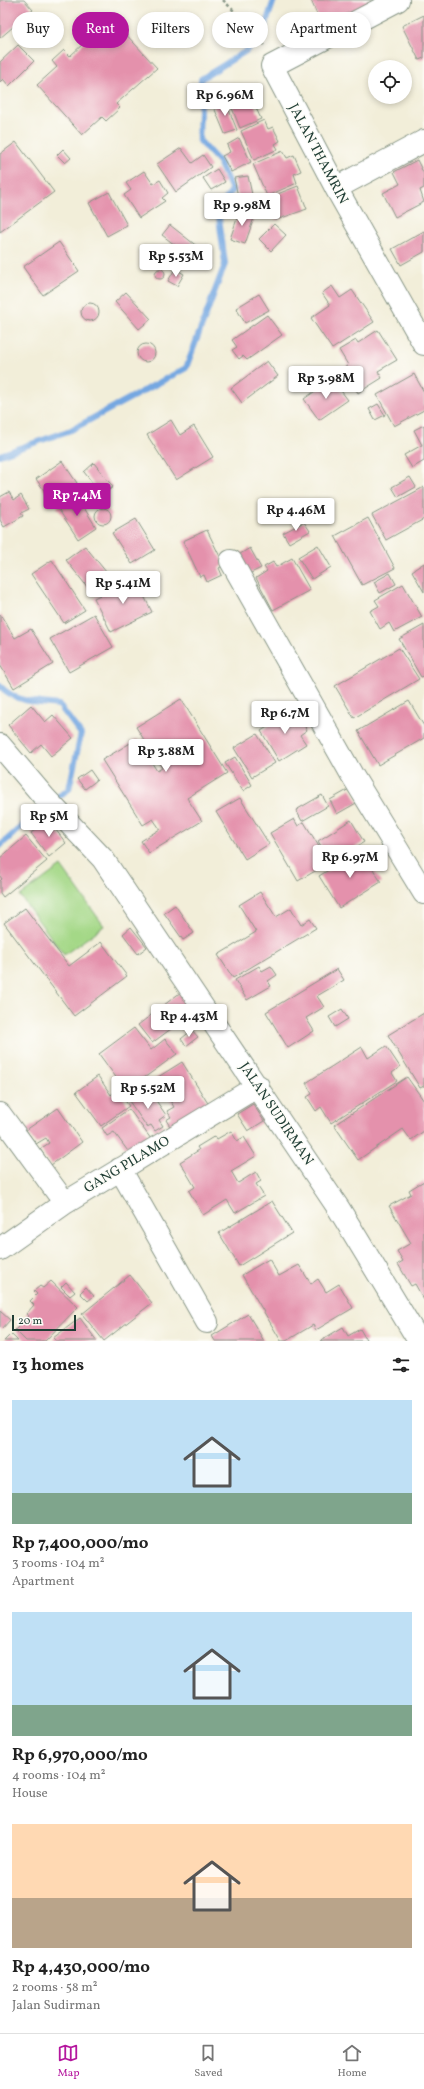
<!DOCTYPE html>
<meta charset="utf-8">
<style>
body{margin:0;font-family:Vollkorn,serif;background:#f2f2f2;color:#222;height:100vh;display:flex;flex-direction:column;font-size:15px;white-space:nowrap}
*{box-sizing:border-box;margin:0}
p{font-size:13px;color:#767676}
.icon{flex:none;width:22px;height:22px;fill:none;stroke:currentColor;stroke-width:2;stroke-linecap:round;stroke-linejoin:round}
.map{position:relative;height:1341px;overflow:hidden}
.side{display:flex;flex-direction:column;background:#fff;flex:1}
.side>*{flex:none}
.guide{position:absolute;left:12px;top:12px;width:400px;height:36px;display:flex;gap:8px}
.tools{position:absolute;left:368px;top:60px;display:grid;gap:8px}
.tools a{display:grid;place-items:center;width:44px;height:44px;border-radius:50%;background:#fff;box-shadow:0 2px 6px #0003;font-size:20px}
.scale{position:absolute;left:12px;bottom:10px;width:64px;box-sizing:border-box;padding-left:4px;border:2px solid #1f3d34;border-top:0;font-size:11px;line-height:14px;white-space:nowrap;color:#1f3d34;-webkit-text-stroke:3px #fdfcf7;paint-order:stroke}
.price{position:absolute;translate:-50% -34px;padding:0 9px;border-radius:4px;background:#fff;color:#222;font-size:13px;line-height:26px;filter:drop-shadow(0 1px 2px #0008)}
.price::after{content:'';position:absolute;left:50%;top:24px;width:12px;height:9px;margin-left:-6px;background:inherit;clip-path:polygon(0 0,100% 0,50% 100%)}
.price.current{background:#b5179e;color:#fff}
ul{padding:0;list-style:none}
li{display:grid;align-content:center;gap:8px;height:212px;padding:0 12px}
li span{display:grid;place-items:center;height:124px;border-radius:0px;color:#555}
li>.icon{margin-inline-start:auto}
span .icon{width:72px;height:72px;fill:#fffc;stroke-width:1}
li b{font-size:17px}
h2{display:flex;justify-content:space-between;align-items:center;height:48px;padding:0 12px;font-size:17px}
.chip{padding:0 14px;border-radius:18px;background:#fff;box-shadow:0 2px 6px #0003;font-size:14px;line-height:36px}
.chip.current{background:#b5179e;color:#fff}
.dock{display:flex;justify-content:space-around;align-items:center;height:56px;border-top:1px solid #e0e0e0;background:#fff;font-size:11px;color:#767676}
.dock a{display:grid;justify-items:center;gap:2px}
.dock .current{color:#b5179e}
.map>svg:first-child{display:block}
</style>
<div class="map">
<svg width="424" height="1341" viewBox="0 0 424 1341">
<rect width="100%" height="100%" fill="#fdfcf7"/>
<filter id="ink" filterUnits="userSpaceOnUse"><feTurbulence type="fractalNoise" baseFrequency=".025" numOctaves="2"/><feDisplacementMap in="SourceGraphic" scale="8" xChannelSelector="R" yChannelSelector="G"/><feConvolveMatrix kernelMatrix="1 2 1 2 8 2 1 2 1" color-interpolation-filters="sRGB"/></filter>
<filter id="wash" filterUnits="userSpaceOnUse"><feTurbulence type="fractalNoise" baseFrequency=".012" numOctaves="4" result="noise"/><feDisplacementMap in="SourceGraphic" scale="16" xChannelSelector="R" yChannelSelector="G"/><feGaussianBlur stdDeviation="0.9" result="paint"/><feColorMatrix in="noise" values="0 0 0 0 0 0 0 0 0 0 0 0 0 0 0 0 0 1.4 0 .05"/><feComposite in="paint" operator="in"/></filter>
<g filter="url(#wash)">
<rect width="100%" height="100%" fill="#f2eed9"/>
<path fill="#a4d887" stroke="#628a5e" d="M61 866 104 926 64 955 20 896Z"/>
<g fill="none" stroke-linecap="round" stroke-linejoin="round">
<path stroke="#75a7e1" stroke-width="6" d="M0 455 71 430 186 368 225 264 218 210 232 190 219 162 199 140 201 79 246 51 264 29 274 0
M0 686C15 702 38 703 59 705L81 734 69 789 38 811 0 846"/>
</g>
<g id="blocks">
<path fill="#e491ac" d="M0 0H24L33 10 0 38Z
M311 0H386L322 27Z
M424 15V58L419 60 402 26Z
M111 18 157 68 116 104 120 108 106 121 102 117 82 135 37 85 57 67 52 61 64 50 70 56Z
M18 45 34 61 9 86 3 79 0 82V62Z
M248 90 261 119 240 128 228 98Z
M225 100 237 130 225 134 213 105Z
M264 120 268 129 273 127 280 141 275 144 278 149 254 160 241 131Z
M239 138 251 162 231 172 222 156 230 152 227 145Z
M16 142 54 192 0 232V154Z
M181 148 192 163 203 155 211 167 176 192 157 164Z
M63 149 71 158 65 163 57 155Z
M283 151 287 158 294 155 301 171 294 174 297 183 267 196 253 164Z
M417 160 424 174V188L420 190 424 202 395 217 383 193 400 184 394 172Z
M217 169 225 182 211 190 203 178Z
M144 171 153 184 160 180 168 193 162 198 165 201 139 218 124 195 131 190 126 183Z
M248 176 254 204 240 206 234 178Z
M298 186 307 209 276 220 267 198Z
M109 192 127 225 107 236 89 203Z
M240 210 255 215 245 244 230 239Z
M274 224 286 235 271 251 259 239Z
M170 225 208 255 201 265 162 235Z
M424 231V252L401 265 392 249Z
M59 242 79 271 43 295 23 267Z
M175 269 184 274 177 286 168 281Z
M155 274a5 5 0 1 1 10 0a5 5 0 1 1-10 0Z
M332 286 340 298 352 290 374 322 332 349 311 318 330 305 322 293Z
M126 292 151 319 139 329 115 302Z
M259 294 269 310 245 323 236 308Z
M81 312a9 9 0 1 1 18 0a9 9 0 1 1-18 0Z
M267 315 282 335 247 360 243 356 239 359 232 350 237 347 232 340Z
M378 330 397 360 378 371 382 378 358 393 343 369 348 365 339 350 356 340 358 343Z
M137 353a9 9 0 1 1 18 0a9 9 0 1 1-18 0Z
M267 361 278 376 242 403 231 388Z
M414 374 424 392V410L394 426 377 395Z
M332 379 348 400 319 420 304 399Z
M378 404 385 415 375 420 369 409Z
M171 420 180 435 194 426 213 457 176 480 147 435Z
M424 425V461L412 468 404 455 422 445 414 430Z
M62 461 77 483 52 501 36 479Z
M94 463 113 487 102 495 84 472Z
M410 477 416 487 398 497 392 487Z
M424 487V519L386 540 372 515Z
M9 492 14 500 21 495 29 509 21 513 23 516 4 527 0 520V497Z
M76 495 96 527 78 539 57 507Z
M95 516a8 8 0 1 1 16 0a8 8 0 1 1-16 0Z
M368 518 395 568 362 585 335 536Z
M136 519 155 550 132 564 112 533Z
M304 522 310 531 289 543 283 533Z
M207 530 224 565 219 568 222 575 207 582 204 575 200 577 183 541Z
M318 545 331 567 312 579 298 557Z
M85 546 111 578 92 593 66 560Z
M250 548 261 568 249 574 235 557Z
M292 558 310 590 273 610 256 578 267 571 264 567 273 562 276 567Z
M52 560 85 610 64 623 31 574Z
M424 563V592L412 571Z
M390 573 396 584 380 593 374 582Z
M135 578 152 612 111 632 94 598Z
M403 584 422 617 394 632 389 623 380 629 370 611 379 606 375 600Z
M0 614 15 638 31 629 53 664 14 688 0 665Z
M94 614 113 647 69 672 50 639Z
M424 625V676L421 677 399 639Z
M399 648 419 679 354 718 335 686Z
M181 699 227 773 187 798 202 821 149 853 141 841 160 829 153 819 143 825 102 760 137 739 157 771 162 768 136 727Z
M409 701 424 726V738L378 765 358 731Z
M31 705 45 722 53 715 73 738 51 756 41 744 31 753 8 725Z
M294 710 307 730 300 735 306 744 279 761 261 731Z
M257 734 275 763 252 777 234 748Z
M235 757 252 785 243 791 225 763Z
M90 770 97 780 85 789 77 779Z
M351 788 358 802 337 814 330 800Z
M322 795 328 806 302 821 296 810Z
M240 798 269 844 245 859 216 812Z
M294 819 298 826 304 822 329 863 298 881 270 833Z
M48 820 66 843 49 857 31 833Z
M351 820 364 842 331 863 318 841Z
M26 836 47 861 3 897 0 893V881L2 879 0 876V858Z
M361 850 381 882 339 908 319 876Z
M260 892 276 917 291 908 301 925 310 919 316 928 233 978 218 955 256 932 239 905Z
M175 905 194 933 183 940 164 913Z
M25 908 69 966 101 942 127 976 74 1016 4 923Z
M131 927 147 947 138 954 123 934Z
M259 966 262 971 271 966 277 975 268 981 271 986 247 1000 235 980Z
M337 969 344 980 317 996 324 1007 306 1018 314 1031 288 1048 266 1012Z
M181 992 195 1011 152 1043 138 1025Z
M342 1009 348 1019 335 1027 329 1017Z
M424 1013V1086L420 1088 388 1035Z
M134 1028 151 1050 165 1039 177 1054 126 1091 99 1054Z
M192 1030 198 1037 186 1046 181 1039Z
M386 1046 400 1067 392 1073 397 1081 331 1123 321 1107 316 1111 307 1097 312 1094 306 1083 362 1047 368 1058Z
M182 1062 209 1105 171 1128 166 1120 171 1117 167 1111 174 1107 163 1089 157 1093 150 1082Z
M98 1076 111 1095 117 1090 129 1106 101 1126 76 1092Z
M407 1077 424 1101V1131L411 1140 403 1129 358 1160 334 1125Z
M148 1089 166 1115 159 1120 163 1126 155 1131 151 1125 147 1127 129 1101Z
M253 1104 264 1121 248 1131 237 1114Z
M58 1108 82 1142 51 1165 40 1149 49 1143 46 1138 36 1144 26 1130Z
M129 1109 151 1139 130 1154 114 1132 107 1136 102 1128Z
M231 1131 237 1141 244 1137 256 1156 231 1171 238 1183 256 1172 261 1181 256 1184 264 1196 235 1213 227 1200 203 1215 189 1191 195 1187 180 1162 199 1150 197 1147 215 1136 217 1139Z
M424 1181V1300L415 1284 411 1286 398 1264 403 1261 397 1251 411 1243 389 1206 411 1194 409 1190Z
M272 1201 292 1233 239 1266 219 1233Z
M269 1259 279 1276 299 1265 311 1284 318 1279 326 1292 339 1284 353 1308 316 1330 313 1325 286 1341H281L242 1275Z
M130 1275 152 1303 104 1341 82 1314Z
M51 1281 78 1307 45 1341H26L15 1330 29 1316 26 1314 34 1305 30 1301 37 1294 34 1291 40 1286 43 1288Z
M66 1282 75 1292 70 1296 61 1287Z
M86 1287 94 1296 88 1301 80 1293Z
M0 1311 10 1320 2 1329 0 1327Z
M248 1314 264 1341H215L212 1336Z
M80 1318 97 1341H56L53 1338Z
M343 1327 348 1336 360 1329 367 1341H320Z
M11 1334 18 1341H4Z"/>
</g>
</g>
<g filter="url(#ink)">
<use href="#blocks" fill-opacity="0" stroke="#889686" stroke-width="1"/>
<g fill="none" stroke-linecap="round" stroke-linejoin="round">
<defs>
<path id="minor" d="M398 0 272 66 336 188 424 344
M336 188 424 141
M231 561 352 775 424 893
M0 745 45 798 103 859 339 1209 419 1341
M0 1114 65 1203
M120 1169 207 1322
M0 1249 65 1203 258 1086"/>
</defs>
<use href="#minor" stroke="#889686" stroke-width="24"/>
<path stroke="#889686" stroke-width="2.5" stroke-dasharray="3 3" stroke-linecap="butt" d="M223 0 250 27 264 45"/>
<use href="#minor" stroke="#fff" stroke-width="22"/>
</g>
</g>
<g text-anchor="middle" dominant-baseline="central" stroke-width="3" stroke-linejoin="round" paint-order="stroke">
<g font-size="14" fill="#1f3d34" stroke="#fdfcf7">
<text transform="translate(318 154) rotate(62)">JALAN THAMRIN</text>
<text transform="translate(276 1114) rotate(56)">JALAN SUDIRMAN</text>
<text transform="translate(127 1165) rotate(-31)">GANG PILAMO</text>
</g>
</g>
</svg>
<div class="tools">
<a><svg class="icon" aria-label="locate" viewBox="0 0 24 24"><circle cx="12" cy="12" r="6"/><path d="M12 2v4M12 18v4M2 12h4M18 12h4"/></svg></a>
</div>
<div class="scale">20 m</div>
<b class="price" style="left:225px;top:117px">Rp 6.96M</b>
<b class="price" style="left:242px;top:227px">Rp 9.98M</b>
<b class="price" style="left:176px;top:278px">Rp 5.53M</b>
<b class="price" style="left:326px;top:400px">Rp 3.98M</b>
<b class="price current" style="left:77px;top:517px">Rp 7.4M</b>
<b class="price" style="left:296px;top:532px">Rp 4.46M</b>
<b class="price" style="left:123px;top:605px">Rp 5.41M</b>
<b class="price" style="left:285px;top:735px">Rp 6.7M</b>
<b class="price" style="left:166px;top:773px">Rp 3.88M</b>
<b class="price" style="left:49px;top:838px">Rp 5M</b>
<b class="price" style="left:350px;top:879px">Rp 6.97M</b>
<b class="price" style="left:189px;top:1038px">Rp 4.43M</b>
<b class="price" style="left:148px;top:1110px">Rp 5.52M</b>
<div class="guide">
<a class="chip">Buy</a>
<a class="chip current">Rent</a>
<a class="chip">Filters</a>
<a class="chip">New</a>
<a class="chip">Apartment</a>
</div>
</div>
<section class="side">
<h2>13 homes<svg class="icon" aria-label="filters" viewBox="0 0 24 24"><path d="M4 7h16M4 17h16"/><circle cx="9" cy="7" r="2"/><circle cx="15" cy="17" r="2"/></svg></h2>
<ul>
<li><span style="background:linear-gradient(#bfe0f5 75%,#7fa58c 0)"><svg class="icon" aria-label="home" viewBox="0 0 24 24"><path d="M3 11l9-7 9 7M6 9v11h12V9"/></svg></span><div><b>Rp 7,400,000/mo</b><p>3 rooms · 104 m²</p><p>Apartment</p></div></li>
<li><span style="background:linear-gradient(#bfe0f5 75%,#7fa58c 0)"><svg class="icon" aria-label="home" viewBox="0 0 24 24"><path d="M3 11l9-7 9 7M6 9v11h12V9"/></svg></span><div><b>Rp 6,970,000/mo</b><p>4 rooms · 104 m²</p><p>House</p></div></li>
<li><span style="background:linear-gradient(#ffd9b3 60%,#b9a48a 0)"><svg class="icon" aria-label="home" viewBox="0 0 24 24"><path d="M3 11l9-7 9 7M6 9v11h12V9"/></svg></span><div><b>Rp 4,430,000/mo</b><p>2 rooms · 58 m²</p><p>Jalan Sudirman</p></div></li>
</ul>
</section>
<nav class="dock">
<a class="current"><svg class="icon" aria-label="map" viewBox="0 0 24 24"><path d="M3 6l6-2 6 2 6-2v14l-6 2-6-2-6 2zM9 4v14M15 6v14"/></svg>Map</a>
<a><svg class="icon" aria-label="saved" viewBox="0 0 24 24"><path d="M7 4h10v16l-5-4-5 4z"/></svg>Saved</a>
<a><svg class="icon" aria-label="home" viewBox="0 0 24 24"><path d="M3 11l9-7 9 7M6 9v11h12V9"/></svg>Home</a>
</nav>
